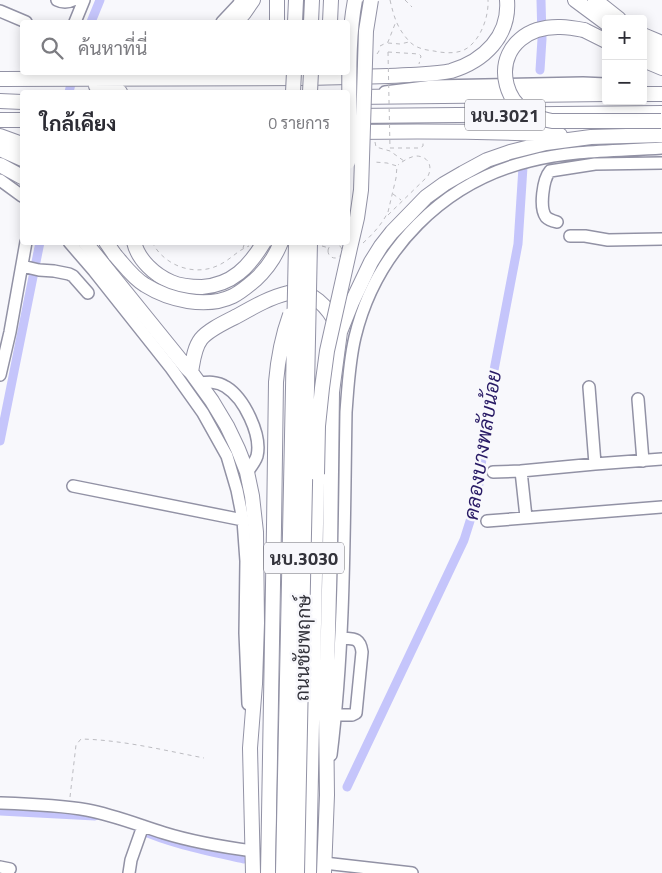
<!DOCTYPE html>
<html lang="th">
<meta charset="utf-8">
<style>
:root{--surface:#fff;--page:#f7f7f7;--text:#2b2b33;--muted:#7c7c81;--line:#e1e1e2}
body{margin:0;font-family:"Titillium Web",Sarabun,sans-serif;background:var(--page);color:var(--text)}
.controls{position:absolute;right:15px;top:15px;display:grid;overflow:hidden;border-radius:5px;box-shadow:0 2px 12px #0003}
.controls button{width:45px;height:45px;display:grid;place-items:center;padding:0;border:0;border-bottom:1px solid var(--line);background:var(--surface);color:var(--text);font:25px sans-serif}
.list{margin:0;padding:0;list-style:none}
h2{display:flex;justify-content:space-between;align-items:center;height:65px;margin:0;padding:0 20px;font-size:21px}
h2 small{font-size:16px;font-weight:400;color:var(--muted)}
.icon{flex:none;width:28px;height:28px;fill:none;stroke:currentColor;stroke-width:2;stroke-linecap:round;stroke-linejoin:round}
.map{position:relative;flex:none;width:662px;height:873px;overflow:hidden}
.search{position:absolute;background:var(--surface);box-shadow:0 2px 12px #0003;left:20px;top:20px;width:330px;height:55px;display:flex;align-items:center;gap:12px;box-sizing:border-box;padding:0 18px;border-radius:5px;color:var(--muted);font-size:19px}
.panel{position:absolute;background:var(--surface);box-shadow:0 2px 12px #0003;left:20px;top:90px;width:330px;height:155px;border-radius:5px}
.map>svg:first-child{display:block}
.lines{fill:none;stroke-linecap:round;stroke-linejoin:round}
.canal{stroke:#c5c5fb;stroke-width:9}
.minor-casing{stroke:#9292a5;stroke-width:14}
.major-casing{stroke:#9292a5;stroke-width:16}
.path{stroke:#bcbcc1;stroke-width:1;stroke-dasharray:4 4;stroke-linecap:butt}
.minor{stroke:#fff;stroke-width:11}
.major{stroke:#fff;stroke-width:14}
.major-bridge-casing{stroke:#9292a5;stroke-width:16;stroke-linecap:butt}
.path-bridge{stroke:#bcbcc1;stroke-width:1;stroke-dasharray:4 4;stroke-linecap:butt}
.major-bridge{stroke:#fff;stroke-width:14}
.labels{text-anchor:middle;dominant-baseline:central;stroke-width:5;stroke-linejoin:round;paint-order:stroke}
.shield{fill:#f8f8fc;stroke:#6e6e75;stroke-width:1}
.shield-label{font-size:18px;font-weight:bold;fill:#33333b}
.street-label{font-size:19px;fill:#33333b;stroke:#f8f8fc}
.water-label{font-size:20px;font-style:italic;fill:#281a65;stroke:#f8f8fc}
</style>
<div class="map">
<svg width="662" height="873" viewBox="0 0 662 873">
<rect width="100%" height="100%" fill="#f8f8fc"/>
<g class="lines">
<path class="canal" d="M91,22L100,0
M540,70L542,39L541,0
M69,92L73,76
M0,441L40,242
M347,787L464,540L477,499L491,386L518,244L523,167
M0,811L95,816
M138,829C171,844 208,851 244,859"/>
<defs>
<path id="minor" d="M57,0C63,3 67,3 73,0
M0,11L26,22
M75,22L84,0
M222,22L238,5L241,0
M385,92L433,86L583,83L606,84
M0,180L22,196
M557,222C553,221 549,220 546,217C539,208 543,179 550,171L595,164L662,163
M570,236H585L608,240L662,239
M69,242L94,271L171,368L203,413L227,456L237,490L243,520L246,561L245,633L248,704
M22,266L39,270L54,271L69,274L73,276L88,293
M0,375L10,332L26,242
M199,383C208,382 217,381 226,387C244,398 262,435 257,456C255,462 251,467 247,472
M589,387L595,464
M638,399L643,461
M521,471L526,517
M493,472L521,471L595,464L662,459
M73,486L243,520
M487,521L662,507
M336,715H352L356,713L362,652C360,637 353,639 341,638
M331,755C345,641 344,526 346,412C348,387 349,362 355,337C376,250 443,182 530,161C573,150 618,151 662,148
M0,803C29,804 59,805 87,810C114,815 138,825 164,833C193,842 223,847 253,851
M324,863L412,873
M0,867L10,869
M129,873L131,860L143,826"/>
<path id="major" d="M575,0L606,23
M595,0L619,19
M236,22L244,13L253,0
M277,22V0
M295,22L296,0
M311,22L312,0
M330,22L331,0
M584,30L606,41
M643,35L662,43
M643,46L662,56
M643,60L662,68
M0,79C101,79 202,79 303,78C339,77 374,77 409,75C423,74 438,74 451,71C484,61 510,36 507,0
M96,86L108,87L120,92
M643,94H662
M353,97L606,94
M0,101L22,102
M353,116L662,113
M0,120H22
M352,132C421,131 491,131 560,135
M0,136L22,144
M0,149L22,159
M0,165L22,177
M85,242L187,368L191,372L212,401L227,426L238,449L247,472L252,496L256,532L257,623L255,684L250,748L253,873
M106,242L115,255
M134,242C138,260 155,275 171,282C180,286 192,287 202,287
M191,372C193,361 194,348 201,339C209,329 228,321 239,315C255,306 271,297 288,293C311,287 329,308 338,327
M268,873L274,527
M309,873L317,474
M324,873L327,795L326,713L330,549L332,392L340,332L352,302L371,262L381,246L392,232L426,197L444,184L463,173L487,160L510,152L546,143L591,137L662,135"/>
</defs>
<use href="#minor" class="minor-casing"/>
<use href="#major" class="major-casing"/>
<path class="path" d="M390,0C394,17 397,28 409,41C415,48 425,50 434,51C443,53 455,54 464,50C480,42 489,17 488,0
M405,0L412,7
M388,43L400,44L409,42
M380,46L388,42L395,24
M388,52L419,54L421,56L419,64
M377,54L379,51V47
M375,142L376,147L390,151L404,161
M390,148H420L423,146V142
M393,194L401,200
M388,215L428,176C433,166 428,156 416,156C409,157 403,161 398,165
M152,242C164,266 195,277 219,265C230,260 238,250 249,246
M363,243C373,234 382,224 388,212L396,178L397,166L387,163L374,162
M328 251a7 7 0 1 1 14 0a7 7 0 1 1-14 0Z
M322,246L329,248
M243,248L245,242
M70,797L76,745L81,739C122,740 163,750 204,758"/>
<use href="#minor" class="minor"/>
<use href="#major" class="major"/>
<defs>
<path id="major-bridge" d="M584,30C568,27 553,25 537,30C525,34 514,43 509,54C500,73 507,99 524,110C532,117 542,119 552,121H661
M293,92L294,72
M310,92L311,72
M348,162C352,108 345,53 355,0
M115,255C124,265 133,278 145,285C169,300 206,309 233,296C241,292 248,286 255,280C267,269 275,258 281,242
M202,287C232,285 249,267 264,242
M317,474L318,426L322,388L327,351L350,248L357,218L361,190L366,31L371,0
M274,527L276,382C278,359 282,337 290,315
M283,873L296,242
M297,873L310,242"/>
</defs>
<use href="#major-bridge" class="major-bridge-casing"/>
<path class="path-bridge" d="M388,52L390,148"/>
<use href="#major-bridge" class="major-bridge"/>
</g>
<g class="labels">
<g class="shield">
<rect x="465" y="99.5" width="80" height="31" rx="4"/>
<rect x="264" y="542.5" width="80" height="31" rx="4"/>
</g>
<g class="shield-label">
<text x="505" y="115">นบ.3021</text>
<text x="304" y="558">นบ.3030</text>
</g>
<g class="street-label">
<text transform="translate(302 648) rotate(-89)">ถนนชัยพฤกษ์</text>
</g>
<g class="water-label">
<text transform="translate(482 445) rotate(-81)">คลองบางพลับน้อย</text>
</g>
</g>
</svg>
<div class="controls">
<button>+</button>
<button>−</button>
</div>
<div class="search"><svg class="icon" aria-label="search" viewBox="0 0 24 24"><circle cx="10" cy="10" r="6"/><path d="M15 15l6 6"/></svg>ค้นหาที่นี่</div>
<section class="panel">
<h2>ใกล้เคียง<small>0 รายการ</small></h2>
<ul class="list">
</ul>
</section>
</div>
